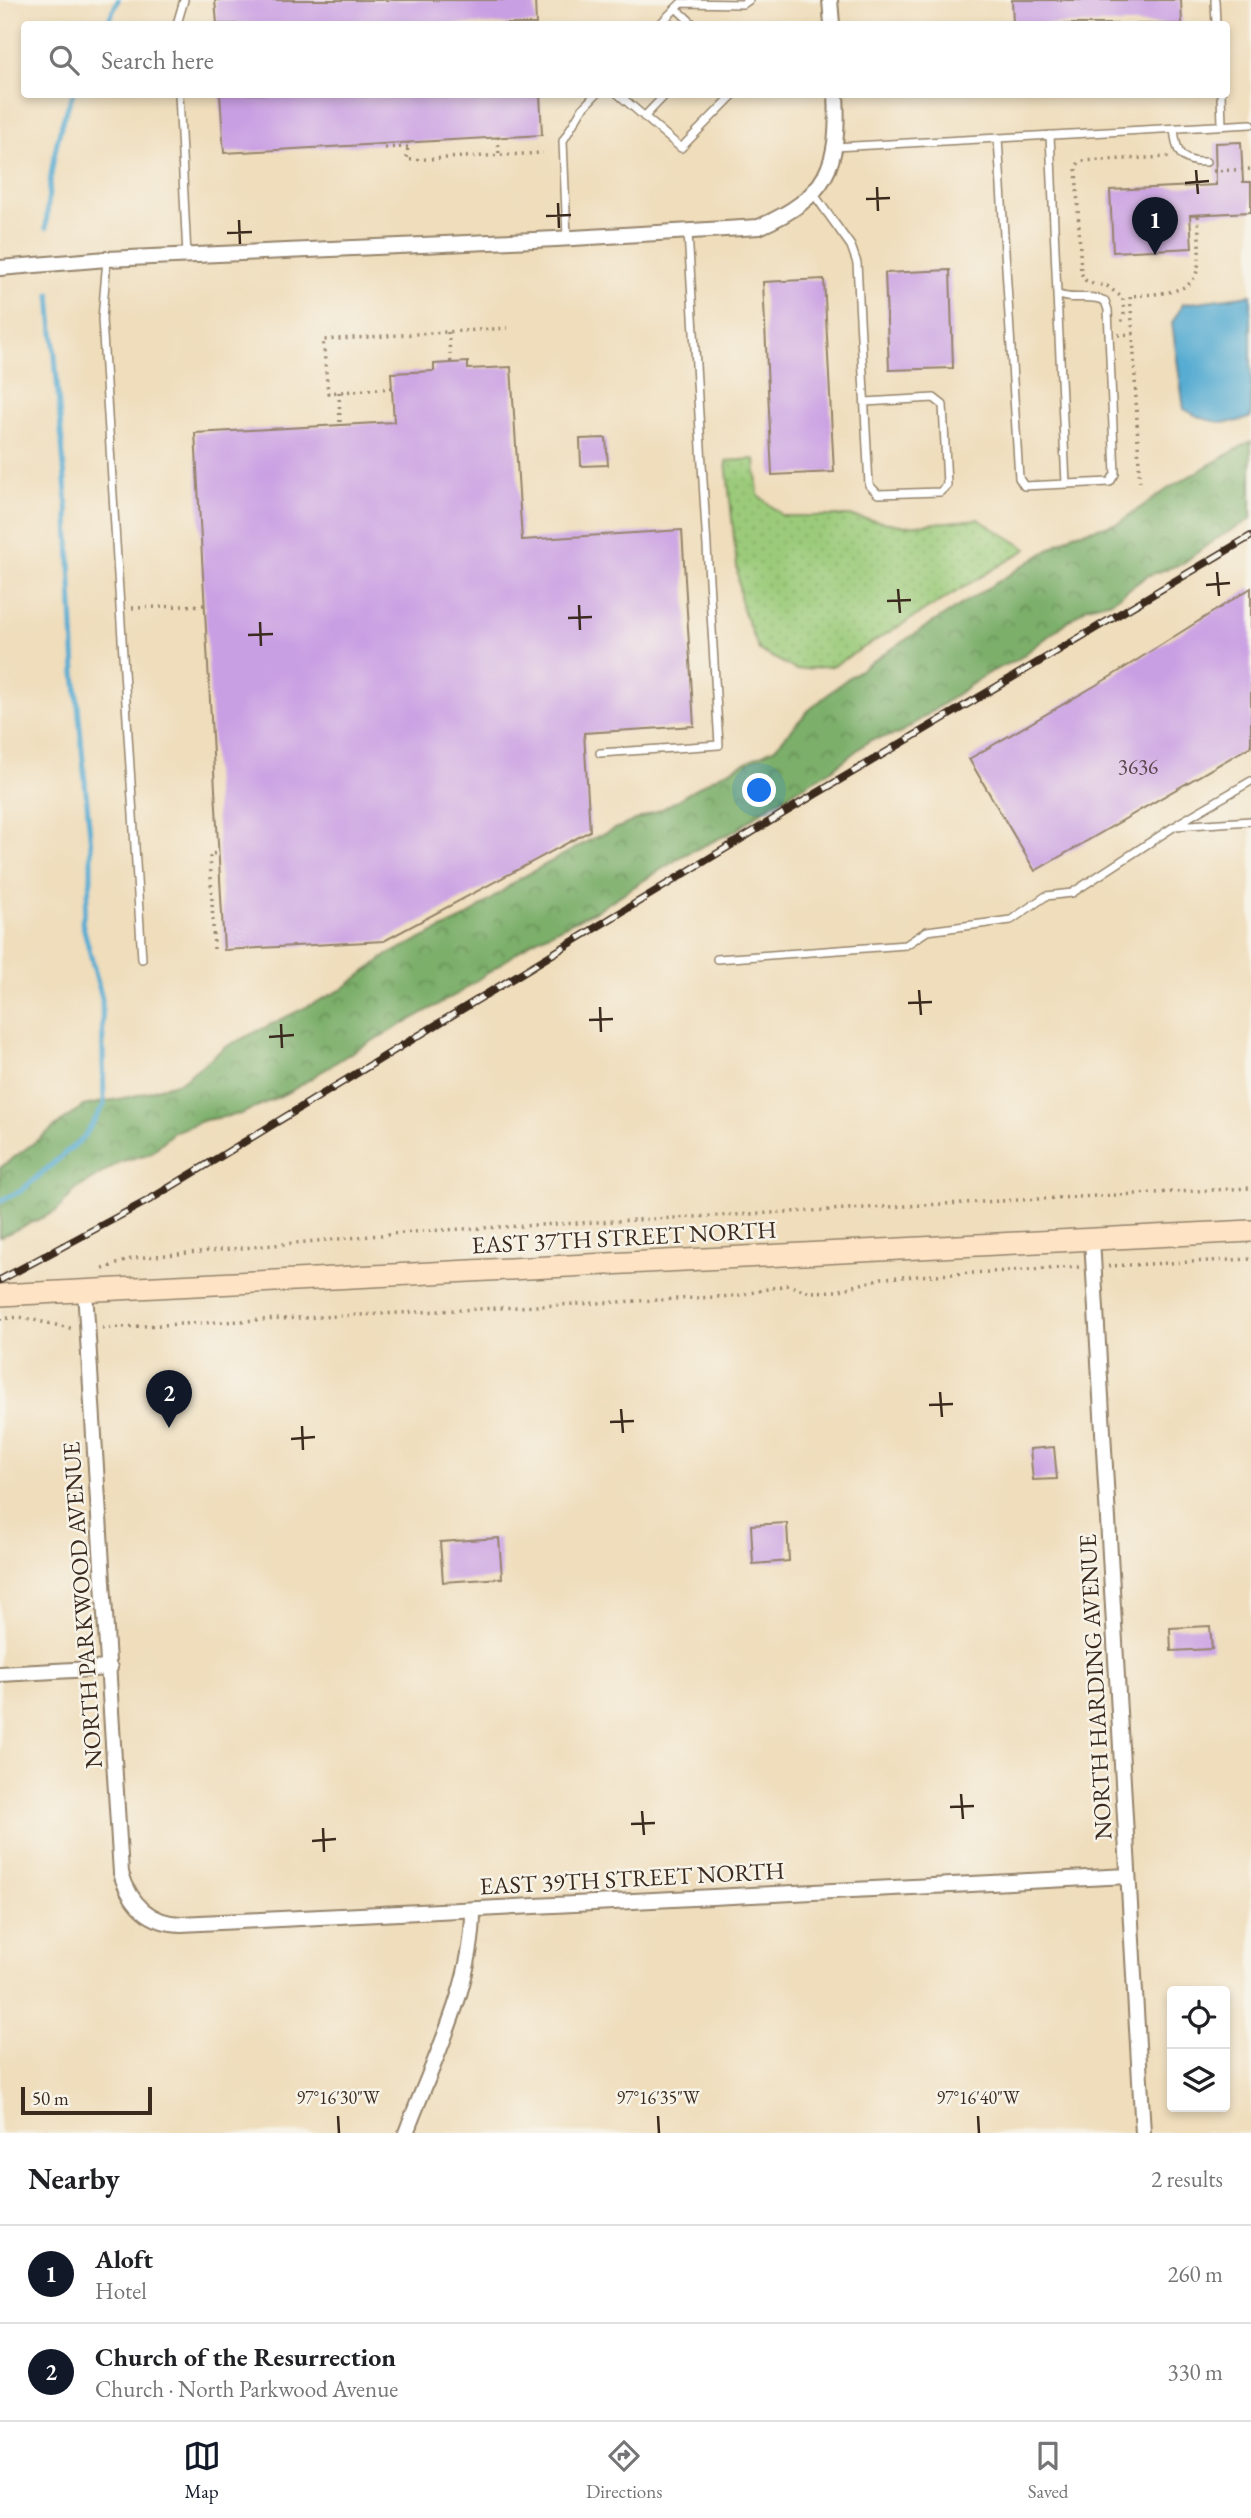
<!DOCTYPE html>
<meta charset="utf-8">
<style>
:root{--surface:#fff;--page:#f6f6f6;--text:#202124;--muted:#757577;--line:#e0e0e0;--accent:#111827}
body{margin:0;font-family:"EB Garamond",serif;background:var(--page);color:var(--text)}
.controls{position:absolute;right:21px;bottom:21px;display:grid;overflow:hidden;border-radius:7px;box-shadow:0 4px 10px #0003}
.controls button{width:63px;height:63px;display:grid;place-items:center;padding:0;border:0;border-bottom:2px solid var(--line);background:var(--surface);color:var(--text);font:35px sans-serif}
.scale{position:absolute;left:21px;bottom:18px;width:131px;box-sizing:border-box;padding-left:7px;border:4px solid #3b2a1e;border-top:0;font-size:19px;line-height:24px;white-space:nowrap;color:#3b2a1e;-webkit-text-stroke:5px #f7f3e8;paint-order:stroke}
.you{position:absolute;left:760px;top:791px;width:24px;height:24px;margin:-18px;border:5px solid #fff;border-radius:50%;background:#1a73e8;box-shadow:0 0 0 10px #1a73e833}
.badge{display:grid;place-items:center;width:46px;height:46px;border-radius:50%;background:var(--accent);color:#fff;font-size:23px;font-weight:700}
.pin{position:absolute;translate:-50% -58px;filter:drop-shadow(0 2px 4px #0008)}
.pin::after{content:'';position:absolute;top:37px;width:24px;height:21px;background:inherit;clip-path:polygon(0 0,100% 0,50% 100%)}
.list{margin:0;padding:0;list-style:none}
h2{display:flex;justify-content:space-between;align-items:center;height:91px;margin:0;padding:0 28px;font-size:30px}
h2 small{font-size:23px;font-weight:400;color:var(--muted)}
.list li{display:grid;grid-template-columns:46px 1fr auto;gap:21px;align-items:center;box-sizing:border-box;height:98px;padding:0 28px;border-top:2px solid var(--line)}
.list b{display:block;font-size:26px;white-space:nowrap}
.list p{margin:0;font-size:23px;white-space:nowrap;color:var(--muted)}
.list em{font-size:23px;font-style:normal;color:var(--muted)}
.icon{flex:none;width:38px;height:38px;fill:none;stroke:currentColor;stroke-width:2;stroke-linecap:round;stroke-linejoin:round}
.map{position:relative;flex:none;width:1251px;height:2133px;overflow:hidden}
.search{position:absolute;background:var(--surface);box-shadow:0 4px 10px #0003;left:21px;right:21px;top:21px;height:77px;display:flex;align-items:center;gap:18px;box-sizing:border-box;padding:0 24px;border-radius:7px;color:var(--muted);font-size:26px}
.sheet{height:287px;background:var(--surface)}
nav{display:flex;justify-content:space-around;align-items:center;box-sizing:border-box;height:98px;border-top:2px solid var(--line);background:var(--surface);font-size:19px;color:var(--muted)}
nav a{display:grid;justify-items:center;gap:4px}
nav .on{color:var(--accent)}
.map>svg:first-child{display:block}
.grass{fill:url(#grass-dots);stroke:#6b7a4c;stroke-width:2}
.forest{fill:url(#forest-crowns);stroke:#5c6c44;stroke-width:2}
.water{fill:#56acd2;stroke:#486b78;stroke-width:2}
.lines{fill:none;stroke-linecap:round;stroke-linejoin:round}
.stream{stroke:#56acd2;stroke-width:5}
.building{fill:#c99fe3}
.service-casing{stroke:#95846c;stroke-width:10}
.minor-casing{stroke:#95846c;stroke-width:18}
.secondary-casing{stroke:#95846c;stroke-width:24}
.path{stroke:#95846c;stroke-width:3.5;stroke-dasharray:2 5;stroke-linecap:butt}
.service{stroke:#fff;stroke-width:7}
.minor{stroke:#fff;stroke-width:14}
.secondary{stroke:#fee4c5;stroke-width:21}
.rail-casing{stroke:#3b2a1e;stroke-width:8}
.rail{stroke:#f7f3e8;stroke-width:5;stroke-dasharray:16;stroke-linecap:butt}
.ticks{fill:none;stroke:#3b2a1e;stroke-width:2.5}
.labels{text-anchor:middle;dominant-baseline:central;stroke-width:5;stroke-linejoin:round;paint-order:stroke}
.number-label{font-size:21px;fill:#5e474f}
.street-label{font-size:24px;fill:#3b2a1e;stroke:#f7f3e8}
.ticks-label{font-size:18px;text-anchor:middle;fill:#3b2a1e;stroke:#f7f3e8;stroke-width:5;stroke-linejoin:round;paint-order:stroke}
</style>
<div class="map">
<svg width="1251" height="2133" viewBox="0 0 1251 2133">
<defs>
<pattern id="grass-dots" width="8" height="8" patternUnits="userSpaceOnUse" patternTransform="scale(1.75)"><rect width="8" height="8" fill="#9bcb7a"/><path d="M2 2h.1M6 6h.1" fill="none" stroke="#86ae69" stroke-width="1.8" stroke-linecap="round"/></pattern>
<pattern id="forest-crowns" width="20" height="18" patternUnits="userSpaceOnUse" patternTransform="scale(1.75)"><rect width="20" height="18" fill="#7caf6a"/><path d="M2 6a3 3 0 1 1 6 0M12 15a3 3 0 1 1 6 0" fill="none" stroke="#678f57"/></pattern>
</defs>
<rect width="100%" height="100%" fill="#f7f3e8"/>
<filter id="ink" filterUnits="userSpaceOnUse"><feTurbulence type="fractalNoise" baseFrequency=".0143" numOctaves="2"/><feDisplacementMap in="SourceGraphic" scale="14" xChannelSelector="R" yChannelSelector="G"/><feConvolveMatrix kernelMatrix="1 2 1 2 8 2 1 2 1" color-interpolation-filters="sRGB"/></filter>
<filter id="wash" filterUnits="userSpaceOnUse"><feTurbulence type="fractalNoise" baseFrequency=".00686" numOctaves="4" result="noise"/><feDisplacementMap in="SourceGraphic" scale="28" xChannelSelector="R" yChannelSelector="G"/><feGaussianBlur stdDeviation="1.57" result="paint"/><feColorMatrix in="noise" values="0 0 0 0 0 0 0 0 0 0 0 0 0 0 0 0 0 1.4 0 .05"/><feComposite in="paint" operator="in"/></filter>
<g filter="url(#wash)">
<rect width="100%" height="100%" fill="#efddbb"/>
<path class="grass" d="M755,459L758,495L783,516H849L906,526L978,519L1027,549L833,666L796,670L759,650L741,605L726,461Z"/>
<path class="forest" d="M1251,441V519L1248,521L1214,540L1183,563L1147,576L1112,601L1087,607L1017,660L988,673L899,734L870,740L833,769L772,804L735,831L684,855L597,910L533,941L459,993L349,1054L291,1091L241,1114L205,1120L173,1132L151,1153L120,1162L75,1190L57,1211L0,1237V1168L83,1106L138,1095L182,1081L225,1047L341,990L389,954L465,918L519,879L592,839L664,808L712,779L775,748L808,711L849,677L916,633L1074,534L1118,523L1169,488Z"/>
<path class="water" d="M1251,295V417C1228,427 1205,422 1184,409L1172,323L1183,304Z"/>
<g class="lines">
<path class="stream" d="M107,24L118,0
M46,228C49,183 54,135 73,94
M0,1201L21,1191L84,1137L104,1105L102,999L82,922L91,880V846L75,673L68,518L50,294"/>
</g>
<g id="blocks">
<path class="building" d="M215,0H535L536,24H217Z
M1012,0H1181L1182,24H1013Z
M220,94H540L542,135L224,153Z
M1241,142L1243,182H1251V212L1190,215L1192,248L1113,252L1110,190L1216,185L1215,143Z
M950,270L953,368L889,370L885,273Z
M824,279L834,472L772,475L763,282Z
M468,362V369L511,367L522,540L682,530L694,726L584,733L590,831L384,941L224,950L195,433L394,422L391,373L434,371V364Z
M606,438L608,465L581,466L580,439Z
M1251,588V746L1035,871L969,759L1110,677Z
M1054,1447L1057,1479L1033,1480L1030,1449Z
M787,1523L789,1561L753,1564L751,1525Z
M499,1538L502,1578L443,1582L440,1542Z
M1210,1626L1212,1649L1171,1651L1170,1628Z"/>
</g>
</g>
<g filter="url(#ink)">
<use href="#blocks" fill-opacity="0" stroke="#95846c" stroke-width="2"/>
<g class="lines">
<defs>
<path id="service" d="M1215,0L1216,24
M676,8L693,24
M177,24L184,0
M660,24L681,3L743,4L749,0
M179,94L187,256
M618,94L681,148L734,94
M1221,94L1222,125
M644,117L666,94
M1174,128C1176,152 1180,163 1206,162
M998,138L1019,478L1024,486L1110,482L1115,474L1108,310L1105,301C1089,293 1072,302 1057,294L1050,135
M835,147L1251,124
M813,193L851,246L857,263L869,485L878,494L940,492L947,485L943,405L934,398L865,402
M567,238L563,141L582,109L596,94
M107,259L102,319L142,959
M1057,294L1066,484
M600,753L719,745L688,233
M1179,823L1251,781
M717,959L906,945L927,931L1011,920L1046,896L1072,893L1175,826L1251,821"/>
<path id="minor" d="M830,0L832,24
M0,268L107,259L556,239L759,227C827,197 840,167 836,94
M1092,1239L1143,2133
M85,1290L121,1873C130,1903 148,1923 181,1924L1128,1876
M0,1674L110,1668
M406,2133C432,2063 474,1984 473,1909"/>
<path id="secondary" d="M0,1295L1251,1231"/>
</defs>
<use href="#service" class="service-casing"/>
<use href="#minor" class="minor-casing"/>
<use href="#secondary" class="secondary-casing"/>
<path class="path" d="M498,137L499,155
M408,142L407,160L543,153
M382,144V148L408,147
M1213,171L1251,169
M1093,284L1085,280L1081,273L1076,167L1080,161L1169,157
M1100,285L1107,286L1123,298L1124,315L1121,323
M448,332L451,364
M1133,334L1130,296C1204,291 1201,285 1198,214
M1118,335L1133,334L1140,486
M392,388L328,393L323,340L508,328
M339,392L340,425
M132,608L205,605
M214,949L210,854L219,853
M1108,1266L1251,1259
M103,1269L134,1258L424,1231L1251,1188
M0,1319L20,1317L74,1329
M102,1328L736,1296L786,1285L810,1292L837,1291L882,1278L1080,1267"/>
<use href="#service" class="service"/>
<use href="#minor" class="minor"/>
<use href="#secondary" class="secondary"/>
<defs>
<path id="rail" d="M0,1280L149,1200L782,814L1251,536"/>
</defs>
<use href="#rail" class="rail-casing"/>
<use href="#rail" class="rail"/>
</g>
</g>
<path class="ticks" d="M1196,170L1198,194M1185,183L1209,181M877,187L878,211M866,199L890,198M558,203L559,228M546,216L571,215M239,220L240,244M227,233L252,232M1217,572L1219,596M1206,585L1230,583M898,589L900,613M887,601L911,600M579,605L580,630M568,618L592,617M260,622L261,646M248,635L273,634M919,990L921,1015M908,1003L932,1002M600,1007L601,1032M589,1020L613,1019M281,1024L282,1048M269,1037L294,1035M940,1392L942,1417M929,1405L953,1404M621,1409L623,1433M610,1422L634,1421M302,1426L303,1450M291,1439L315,1437M961,1794L963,1819M950,1807L974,1806M642,1811L644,1835M631,1824L655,1823M323,1828L324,1852M312,1841L336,1839M338,2116L339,2133M658,2116L659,2133M978,2116L979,2133"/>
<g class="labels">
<g class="number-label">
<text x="1138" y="766">3636</text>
</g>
<g class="street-label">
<text transform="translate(624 1237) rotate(-3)">EAST 37TH STREET NORTH</text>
<text transform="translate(82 1605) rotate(-94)">NORTH PARKWOOD AVENUE</text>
<text transform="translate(1095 1687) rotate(-93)">NORTH HARDING AVENUE</text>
<text transform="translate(632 1878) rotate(-3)">EAST 39TH STREET NORTH</text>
</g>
</g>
<g class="ticks-label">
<text x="338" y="2104">97°16'30"W</text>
<text x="658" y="2104">97°16'35"W</text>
<text x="978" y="2104">97°16'40"W</text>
</g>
</svg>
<div class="controls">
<button><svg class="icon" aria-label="locate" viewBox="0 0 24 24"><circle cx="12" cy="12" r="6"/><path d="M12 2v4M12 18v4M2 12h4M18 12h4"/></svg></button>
<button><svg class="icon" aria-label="layers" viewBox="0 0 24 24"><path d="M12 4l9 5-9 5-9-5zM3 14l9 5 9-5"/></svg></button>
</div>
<div class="scale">50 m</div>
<div class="you"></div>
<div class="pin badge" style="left:1155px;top:255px">1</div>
<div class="pin badge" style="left:169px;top:1428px">2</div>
<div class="search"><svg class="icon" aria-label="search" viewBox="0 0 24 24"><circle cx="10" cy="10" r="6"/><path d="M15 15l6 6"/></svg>Search here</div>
</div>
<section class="sheet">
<h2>Nearby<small>2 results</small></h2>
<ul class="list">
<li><span class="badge">1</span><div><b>Aloft</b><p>Hotel</p></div><em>260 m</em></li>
<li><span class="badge">2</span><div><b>Church of the Resurrection</b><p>Church · North Parkwood Avenue</p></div><em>330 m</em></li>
</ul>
</section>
<nav>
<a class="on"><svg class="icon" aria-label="map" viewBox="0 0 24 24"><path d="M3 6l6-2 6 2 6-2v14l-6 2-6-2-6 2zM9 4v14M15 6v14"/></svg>Map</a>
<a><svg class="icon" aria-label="directions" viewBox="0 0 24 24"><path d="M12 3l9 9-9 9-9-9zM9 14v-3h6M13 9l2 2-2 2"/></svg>Directions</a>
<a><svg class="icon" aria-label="saved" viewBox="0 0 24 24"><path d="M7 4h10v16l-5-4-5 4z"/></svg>Saved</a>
</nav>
